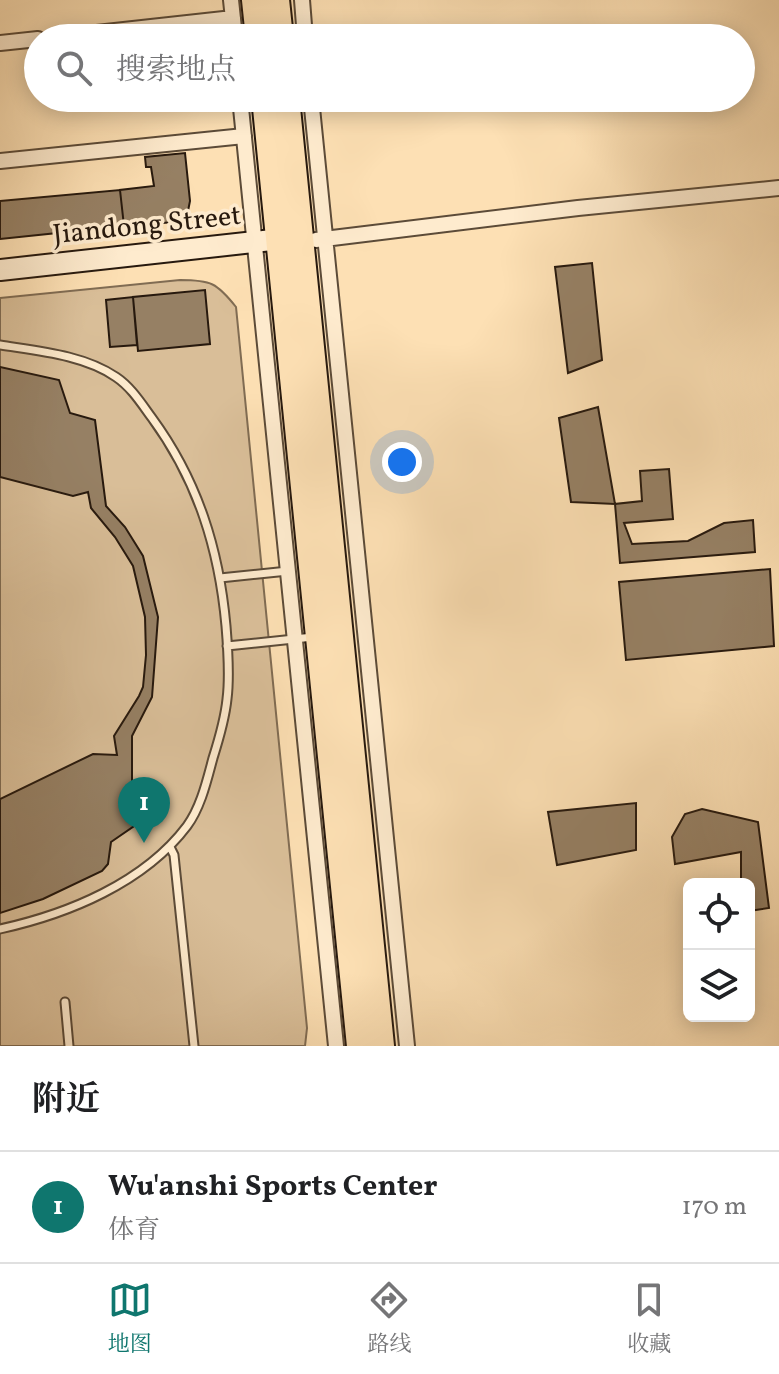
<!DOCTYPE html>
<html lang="zh">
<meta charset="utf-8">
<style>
:root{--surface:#fff;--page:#f2f2f2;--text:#202124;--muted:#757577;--line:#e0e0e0;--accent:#0f766e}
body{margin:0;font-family:Vollkorn,"Noto Serif SC",serif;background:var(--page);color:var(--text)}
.controls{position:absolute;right:24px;bottom:24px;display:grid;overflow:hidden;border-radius:12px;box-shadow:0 4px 20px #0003}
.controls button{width:72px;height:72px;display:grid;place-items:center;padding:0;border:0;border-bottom:2px solid var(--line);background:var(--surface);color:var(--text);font:40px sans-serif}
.you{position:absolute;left:402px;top:462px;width:28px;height:28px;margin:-20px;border:6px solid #fff;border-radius:50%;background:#1a73e8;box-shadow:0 0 0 12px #1a73e833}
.badge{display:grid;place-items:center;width:52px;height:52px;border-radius:50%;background:var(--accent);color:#fff;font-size:26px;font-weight:700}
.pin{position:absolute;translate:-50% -66px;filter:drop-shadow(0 2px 4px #0008)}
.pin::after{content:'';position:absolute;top:42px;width:28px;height:24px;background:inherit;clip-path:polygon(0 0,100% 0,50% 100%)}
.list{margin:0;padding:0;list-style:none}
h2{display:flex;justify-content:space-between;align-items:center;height:104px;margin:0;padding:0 32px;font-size:34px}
h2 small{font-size:26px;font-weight:400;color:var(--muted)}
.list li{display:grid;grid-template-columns:52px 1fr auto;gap:24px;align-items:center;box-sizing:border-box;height:112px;padding:0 32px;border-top:2px solid var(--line)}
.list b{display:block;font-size:30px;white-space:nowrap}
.list p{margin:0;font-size:26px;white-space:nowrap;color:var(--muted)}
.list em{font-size:26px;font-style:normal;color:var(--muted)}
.icon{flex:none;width:44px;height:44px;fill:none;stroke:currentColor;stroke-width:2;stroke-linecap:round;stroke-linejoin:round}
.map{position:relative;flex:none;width:779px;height:1046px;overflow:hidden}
.search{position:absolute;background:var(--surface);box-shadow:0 4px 20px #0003;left:24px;right:24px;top:24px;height:88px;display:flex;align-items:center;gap:20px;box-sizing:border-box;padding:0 28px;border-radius:44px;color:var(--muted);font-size:30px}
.sheet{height:216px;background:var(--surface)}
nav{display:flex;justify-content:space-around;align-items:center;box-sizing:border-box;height:112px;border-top:2px solid var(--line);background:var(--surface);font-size:22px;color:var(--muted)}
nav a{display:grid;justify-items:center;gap:4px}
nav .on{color:var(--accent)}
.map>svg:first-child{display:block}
.green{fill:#d9be98;stroke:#806c53;stroke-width:2}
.building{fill:#968064;stroke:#27190e;stroke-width:2}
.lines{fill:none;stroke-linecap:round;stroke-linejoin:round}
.lane-casing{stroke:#5c4b38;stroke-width:11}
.street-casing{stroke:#5c4b38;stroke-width:18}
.secondary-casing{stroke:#27190e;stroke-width:24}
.highway-casing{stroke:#27190e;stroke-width:30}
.lane{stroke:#feebce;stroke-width:7}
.street{stroke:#feebce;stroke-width:14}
.secondary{stroke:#feebce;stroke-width:20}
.highway{stroke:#fde0b4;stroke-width:26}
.labels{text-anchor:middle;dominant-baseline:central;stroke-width:7;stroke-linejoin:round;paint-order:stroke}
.street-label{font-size:28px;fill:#27190e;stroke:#feebce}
</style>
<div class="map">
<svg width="779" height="1046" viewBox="0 0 779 1046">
<rect width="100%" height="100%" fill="#fde0b4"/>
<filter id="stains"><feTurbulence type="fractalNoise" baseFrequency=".0025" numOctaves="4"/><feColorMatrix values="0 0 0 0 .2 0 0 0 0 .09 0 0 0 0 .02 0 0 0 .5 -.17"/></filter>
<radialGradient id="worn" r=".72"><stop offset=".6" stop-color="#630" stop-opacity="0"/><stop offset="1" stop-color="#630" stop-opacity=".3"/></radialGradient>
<path class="green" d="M180,280C211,280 217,283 236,307L307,1028L305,1046H0V298Z"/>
<path class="building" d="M185,153L190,201L187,216L175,222L124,226L120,190L154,186L151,167H146L145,157Z
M120,190L124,226L0,239V201Z
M592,263L602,360L568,373L555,267Z
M205,290L210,344L138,351L133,297Z
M133,297L137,345L110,347L106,300Z
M0,367L59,380L70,413L95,420L106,506L125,527L143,556L158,617L152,697L132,736V819L137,824L111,842L108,864L102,871L43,899L0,913V799L93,754L117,755L114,736L139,696L143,687L146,655L145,617L133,566L115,537L91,508L88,492L73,496L0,477Z
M598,407L615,504L571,502L559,418Z
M669,469L673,519L624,523L632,544L688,541L724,523L753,520L755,552L620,563L615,504L642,501L640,471Z
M770,569L774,646L626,660L619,582Z
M636,803V850L557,865L548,812Z
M702,809L758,822L769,908L749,911V884H741V852L675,864L672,837L685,814Z"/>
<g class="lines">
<defs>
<path id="lane" d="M0,345C38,351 84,355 116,377C131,387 141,403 152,418C198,481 219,549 226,626C228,650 230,676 227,699C225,719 219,739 213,758C207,780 201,807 187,826C144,883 68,914 0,929
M220,578L288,571
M227,646L313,637
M170,847L174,855L194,1046
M65,1002L69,1046"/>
<path id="street" d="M231,0L235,38
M302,0L305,38
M51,38L233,18
M0,43L38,39
M240,98L336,1046
M311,98L407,1046
M0,161L244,136
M316,240L578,208L779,188"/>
<path id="secondary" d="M0,270L290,238"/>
<path id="highway" d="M255,0L259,38
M276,0L280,38
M265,98L360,1046
M286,98L381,1046"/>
</defs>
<use href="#lane" class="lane-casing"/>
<use href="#street" class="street-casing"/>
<use href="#secondary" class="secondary-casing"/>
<use href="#highway" class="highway-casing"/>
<use href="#lane" class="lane"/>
<use href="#street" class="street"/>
<use href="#secondary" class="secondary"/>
<use href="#highway" class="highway"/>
</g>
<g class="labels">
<g class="street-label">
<text transform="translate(147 226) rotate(-6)">Jiandong Street</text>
</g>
</g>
<rect width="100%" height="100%" filter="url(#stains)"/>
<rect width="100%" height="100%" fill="url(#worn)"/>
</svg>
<div class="controls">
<button><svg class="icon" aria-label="locate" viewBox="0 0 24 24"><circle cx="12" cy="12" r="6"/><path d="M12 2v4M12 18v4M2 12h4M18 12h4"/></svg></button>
<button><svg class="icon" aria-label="layers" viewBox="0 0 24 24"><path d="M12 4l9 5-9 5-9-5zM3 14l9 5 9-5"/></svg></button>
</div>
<div class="you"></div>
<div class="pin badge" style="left:144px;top:843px">1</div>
<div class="search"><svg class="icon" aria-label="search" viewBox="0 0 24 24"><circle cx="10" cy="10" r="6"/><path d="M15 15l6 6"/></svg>搜索地点</div>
</div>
<section class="sheet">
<h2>附近<small></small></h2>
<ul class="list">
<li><span class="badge">1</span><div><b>Wu'anshi Sports Center</b><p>体育</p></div><em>170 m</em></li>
</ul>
</section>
<nav>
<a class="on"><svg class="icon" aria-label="map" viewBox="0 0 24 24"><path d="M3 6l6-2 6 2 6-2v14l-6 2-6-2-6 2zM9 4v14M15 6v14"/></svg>地图</a>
<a><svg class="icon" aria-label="directions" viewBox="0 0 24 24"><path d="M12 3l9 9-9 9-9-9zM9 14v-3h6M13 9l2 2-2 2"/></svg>路线</a>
<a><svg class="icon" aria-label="saved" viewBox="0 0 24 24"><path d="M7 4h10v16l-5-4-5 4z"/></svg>收藏</a>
</nav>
